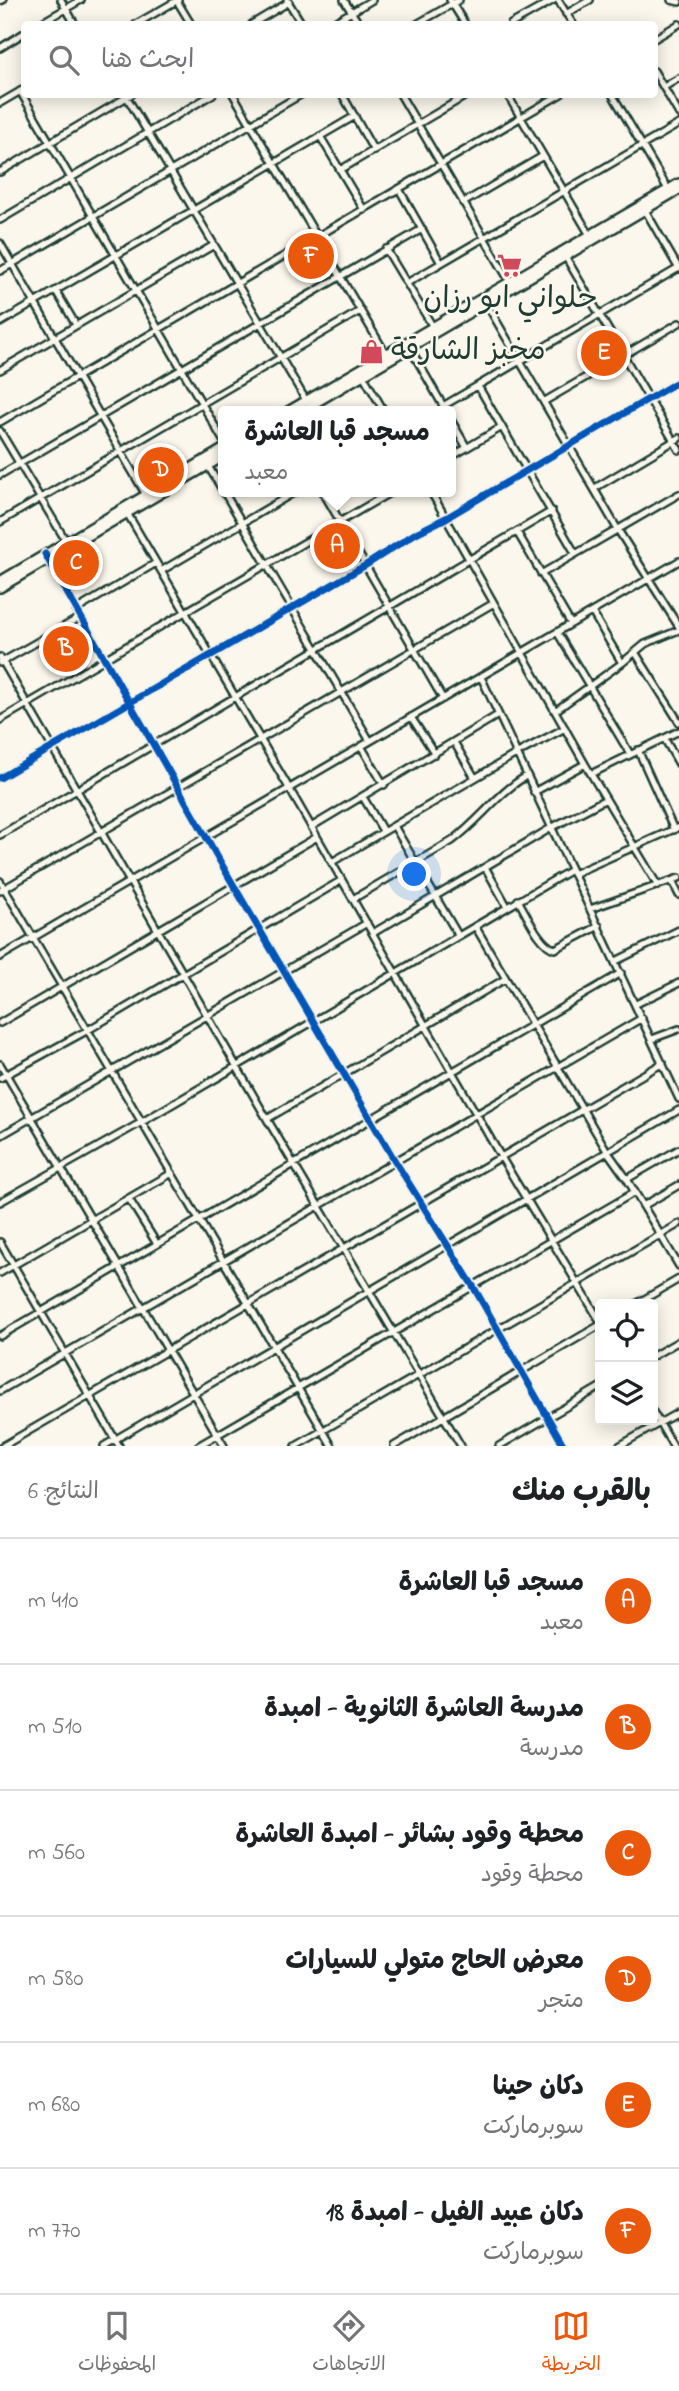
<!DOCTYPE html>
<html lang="ar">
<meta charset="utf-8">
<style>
:root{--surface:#fff;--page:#f6f6f6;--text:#202124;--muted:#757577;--line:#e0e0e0;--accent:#ea580c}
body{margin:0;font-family:"Indie Flower","Playpen Sans Arabic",sans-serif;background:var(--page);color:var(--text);direction:rtl}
.controls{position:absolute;right:21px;bottom:21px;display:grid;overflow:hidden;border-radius:7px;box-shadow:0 4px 18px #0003}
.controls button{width:63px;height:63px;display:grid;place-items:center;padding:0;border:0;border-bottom:2px solid var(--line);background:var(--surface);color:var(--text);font:35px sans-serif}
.you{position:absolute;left:415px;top:875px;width:24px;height:24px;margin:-18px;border:5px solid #fff;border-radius:50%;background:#1a73e8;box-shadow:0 0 0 10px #1a73e833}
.badge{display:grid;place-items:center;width:46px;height:46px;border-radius:50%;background:var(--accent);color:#fff;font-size:23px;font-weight:700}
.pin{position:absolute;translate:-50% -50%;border:4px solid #fff;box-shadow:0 2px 7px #0006}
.popup{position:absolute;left:218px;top:406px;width:238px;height:91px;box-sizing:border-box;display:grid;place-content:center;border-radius:7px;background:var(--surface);filter:drop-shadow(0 2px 5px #0005);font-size:23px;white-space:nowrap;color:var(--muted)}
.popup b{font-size:26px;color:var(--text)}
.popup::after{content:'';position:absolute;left:50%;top:100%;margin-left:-14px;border:14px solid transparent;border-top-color:var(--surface)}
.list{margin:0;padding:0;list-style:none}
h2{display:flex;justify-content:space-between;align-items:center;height:91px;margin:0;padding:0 28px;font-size:30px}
h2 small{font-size:23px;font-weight:400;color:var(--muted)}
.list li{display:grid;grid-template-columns:46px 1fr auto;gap:21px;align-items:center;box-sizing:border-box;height:126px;padding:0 28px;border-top:2px solid var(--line)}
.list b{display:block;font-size:26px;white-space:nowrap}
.list p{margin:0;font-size:23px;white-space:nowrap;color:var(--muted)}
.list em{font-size:23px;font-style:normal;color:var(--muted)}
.icon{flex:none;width:38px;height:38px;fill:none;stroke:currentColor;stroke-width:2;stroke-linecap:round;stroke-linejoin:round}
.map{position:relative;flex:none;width:679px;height:1446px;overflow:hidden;direction:ltr}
.search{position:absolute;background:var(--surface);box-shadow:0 4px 18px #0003;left:21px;right:21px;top:21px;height:77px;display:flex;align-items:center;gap:18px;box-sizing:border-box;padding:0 24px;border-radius:7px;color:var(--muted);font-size:26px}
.sheet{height:847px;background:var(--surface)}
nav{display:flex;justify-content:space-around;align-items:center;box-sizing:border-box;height:98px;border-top:2px solid var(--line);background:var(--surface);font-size:19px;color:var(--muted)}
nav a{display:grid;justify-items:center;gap:4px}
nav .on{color:var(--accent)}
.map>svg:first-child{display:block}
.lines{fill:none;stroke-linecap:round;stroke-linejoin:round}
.minor-casing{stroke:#1f3d34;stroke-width:10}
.major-casing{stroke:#1f3d34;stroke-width:12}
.minor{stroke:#fbf7ec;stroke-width:5}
.major{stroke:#fbf7ec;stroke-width:7}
.cycleway-casing{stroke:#fbf7ec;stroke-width:11}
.cycleway{stroke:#0057b8;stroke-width:7}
.labels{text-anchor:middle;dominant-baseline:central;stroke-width:5;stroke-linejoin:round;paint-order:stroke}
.poi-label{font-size:30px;fill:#1f3d34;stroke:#fbf7ec}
</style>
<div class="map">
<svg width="679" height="1446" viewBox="0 0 679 1446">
<rect width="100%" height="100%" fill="#fbf7ec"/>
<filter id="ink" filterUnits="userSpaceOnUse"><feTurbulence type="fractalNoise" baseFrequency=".0143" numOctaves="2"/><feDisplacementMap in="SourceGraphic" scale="14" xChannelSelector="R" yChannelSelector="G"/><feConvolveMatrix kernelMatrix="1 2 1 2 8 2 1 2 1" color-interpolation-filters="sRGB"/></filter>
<g filter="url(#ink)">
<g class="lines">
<defs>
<path id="minor" d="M61,0L75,24
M287,0L302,24
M344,0L359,24
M450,0L465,24
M558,0L573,24
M671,0L679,2
M0,1L3,0
M177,1L191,24
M566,14L590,0
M39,24L81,0
M136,24L178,0
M252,24L289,2
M331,24L372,0
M417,24L459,0
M511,24L554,0
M654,39L679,24
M0,48L24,33
M654,71L679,114
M664,87L679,78
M20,91L223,440
M125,94L307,402
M233,94L386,354
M342,94L374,151
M400,94L510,282
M507,94L591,237
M612,94L669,191
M0,103L24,89
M320,136L364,210
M340,170L469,94
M0,172L132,94
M399,189L441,263
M463,203L543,156
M645,210L679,269
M0,220L213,94
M0,243L146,495
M386,249L433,327
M565,256L679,450
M0,271L302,94
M407,283L679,124
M56,291L76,325
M486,303L618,530L679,627
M0,323L355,116
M410,348L446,411
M0,370L214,245
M363,375L384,411
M478,386L575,553
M545,401L679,323
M443,406L679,268
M451,420L467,448
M0,422L561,94
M0,431L66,541
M451,457L502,427
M208,466L223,491
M0,475L422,229
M595,488L679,438
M224,492L370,741
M323,492L443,699
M431,492L585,764L658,886
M127,513L289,788L501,1157L600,1321
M0,522L360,311
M517,532L571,624
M48,559L234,886L395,1161L473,1286L564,1446
M161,571L295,492
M541,574L679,494
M76,610L156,563
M592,612L622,663
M557,632L630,754
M635,652L679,722
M0,657L267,1119L461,1446
M0,663L79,618
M481,677L679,1099
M555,711L622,663L645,644L679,630
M411,717L435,754
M0,720L391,492
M664,738L679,764
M454,742L475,778
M361,746L384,785
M638,750L674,830
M591,774L679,731
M0,778L366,565L416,533L446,518L679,381
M534,792L585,764
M363,797L383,831
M394,826L458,935
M311,827L498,715
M0,835L552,511
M332,862L516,754L565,728
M485,867L507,906
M573,874L679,827
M0,881L332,1446
M672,881L679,895
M0,891L494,603
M353,899L452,841C480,820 497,794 526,776
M518,900C526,913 540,946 555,949L599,926
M590,909L679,878
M475,926L607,1151L627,1179L679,1266
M373,933L551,828L606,799
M0,957L679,561
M616,961L679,930
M636,1004L679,983
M0,1023L317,837
M652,1039L679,1029
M0,1064L224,1446
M0,1078L88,1030L342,880
M267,1119L505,979
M0,1136L367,923
M627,1179L679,1149
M129,1199L157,1244
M0,1202L142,1122L571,870
M643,1206L679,1185
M0,1242L119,1446
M0,1273L172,1173
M636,1304L679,1279
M0,1336L621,973
M653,1356L679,1341
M0,1391L642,1018
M653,1412L673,1446
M3,1446L663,1063
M104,1446L679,1110
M198,1446L635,1192
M296,1446L679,1224
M394,1446L600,1325
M499,1446L600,1387
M619,1446L679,1412"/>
<path id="major" d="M288,411L679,183
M302,411L679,190
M0,581L223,449
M0,588L223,457"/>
</defs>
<use href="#minor" class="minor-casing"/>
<use href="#major" class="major-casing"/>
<use href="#minor" class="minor"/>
<use href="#major" class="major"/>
<defs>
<path id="cycleway" d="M45,554L234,886L395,1161L473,1286L564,1446
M0,778L366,565L416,533L446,518L679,381"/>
</defs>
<use href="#cycleway" class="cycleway-casing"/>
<use href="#cycleway" class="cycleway"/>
</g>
</g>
<defs>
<symbol id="supermarket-bare" viewBox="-9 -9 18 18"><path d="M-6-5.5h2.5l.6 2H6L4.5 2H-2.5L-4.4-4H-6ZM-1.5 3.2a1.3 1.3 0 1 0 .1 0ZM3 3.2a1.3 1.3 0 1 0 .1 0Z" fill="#d1495b" stroke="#fbf7ec" stroke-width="2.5" paint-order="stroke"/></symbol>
<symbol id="shop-bare" viewBox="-9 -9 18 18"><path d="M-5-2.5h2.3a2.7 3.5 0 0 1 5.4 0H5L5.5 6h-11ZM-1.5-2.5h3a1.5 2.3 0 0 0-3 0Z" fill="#d1495b" stroke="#fbf7ec" stroke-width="2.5" paint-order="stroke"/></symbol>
</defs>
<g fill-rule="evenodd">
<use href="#supermarket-bare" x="492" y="248" width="35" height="35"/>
<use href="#shop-bare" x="354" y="334" width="35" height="35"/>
</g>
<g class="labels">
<g class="poi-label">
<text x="510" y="300">حلواني ابو رزان</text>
<text x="391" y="352" text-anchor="start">مخبز الشارقة</text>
</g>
</g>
</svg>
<div class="controls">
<button><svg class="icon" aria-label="locate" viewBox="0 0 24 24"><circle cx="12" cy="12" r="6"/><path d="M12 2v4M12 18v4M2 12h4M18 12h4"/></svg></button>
<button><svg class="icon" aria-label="layers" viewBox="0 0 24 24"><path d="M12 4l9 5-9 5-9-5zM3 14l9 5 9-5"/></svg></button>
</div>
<div class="you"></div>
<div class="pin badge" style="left:337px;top:546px">A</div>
<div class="popup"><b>مسجد قبا العاشرة</b>معبد</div>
<div class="pin badge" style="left:66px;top:649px">B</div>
<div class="pin badge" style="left:76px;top:563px">C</div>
<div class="pin badge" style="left:161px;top:470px">D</div>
<div class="pin badge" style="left:604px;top:353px">E</div>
<div class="pin badge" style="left:311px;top:256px">F</div>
<div class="search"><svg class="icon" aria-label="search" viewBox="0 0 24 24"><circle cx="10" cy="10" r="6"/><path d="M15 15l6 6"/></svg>ابحث هنا</div>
</div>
<section class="sheet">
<h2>بالقرب منك<small>النتائج: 6</small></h2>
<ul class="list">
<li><span class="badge">A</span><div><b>مسجد قبا العاشرة</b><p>معبد</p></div><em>410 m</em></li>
<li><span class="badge">B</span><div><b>مدرسة العاشرة الثانوية - امبدة</b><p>مدرسة</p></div><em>510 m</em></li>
<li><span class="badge">C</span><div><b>محطة وقود بشائر - امبدة العاشرة</b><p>محطة وقود</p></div><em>560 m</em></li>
<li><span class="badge">D</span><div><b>معرض الحاج متولي للسيارات</b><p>متجر</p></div><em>580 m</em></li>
<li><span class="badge">E</span><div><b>دكان حينا</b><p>سوبرماركت</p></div><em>680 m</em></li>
<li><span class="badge">F</span><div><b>دكان عبيد الفيل - امبدة 18</b><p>سوبرماركت</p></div><em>770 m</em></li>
</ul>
</section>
<nav>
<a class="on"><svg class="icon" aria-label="map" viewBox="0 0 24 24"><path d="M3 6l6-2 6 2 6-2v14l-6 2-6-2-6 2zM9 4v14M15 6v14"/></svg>الخريطة</a>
<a><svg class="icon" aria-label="directions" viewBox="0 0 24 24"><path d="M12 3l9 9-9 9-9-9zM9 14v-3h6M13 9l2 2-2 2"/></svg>الاتجاهات</a>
<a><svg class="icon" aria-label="saved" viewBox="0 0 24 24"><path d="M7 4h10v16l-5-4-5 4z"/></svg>المحفوظات</a>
</nav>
